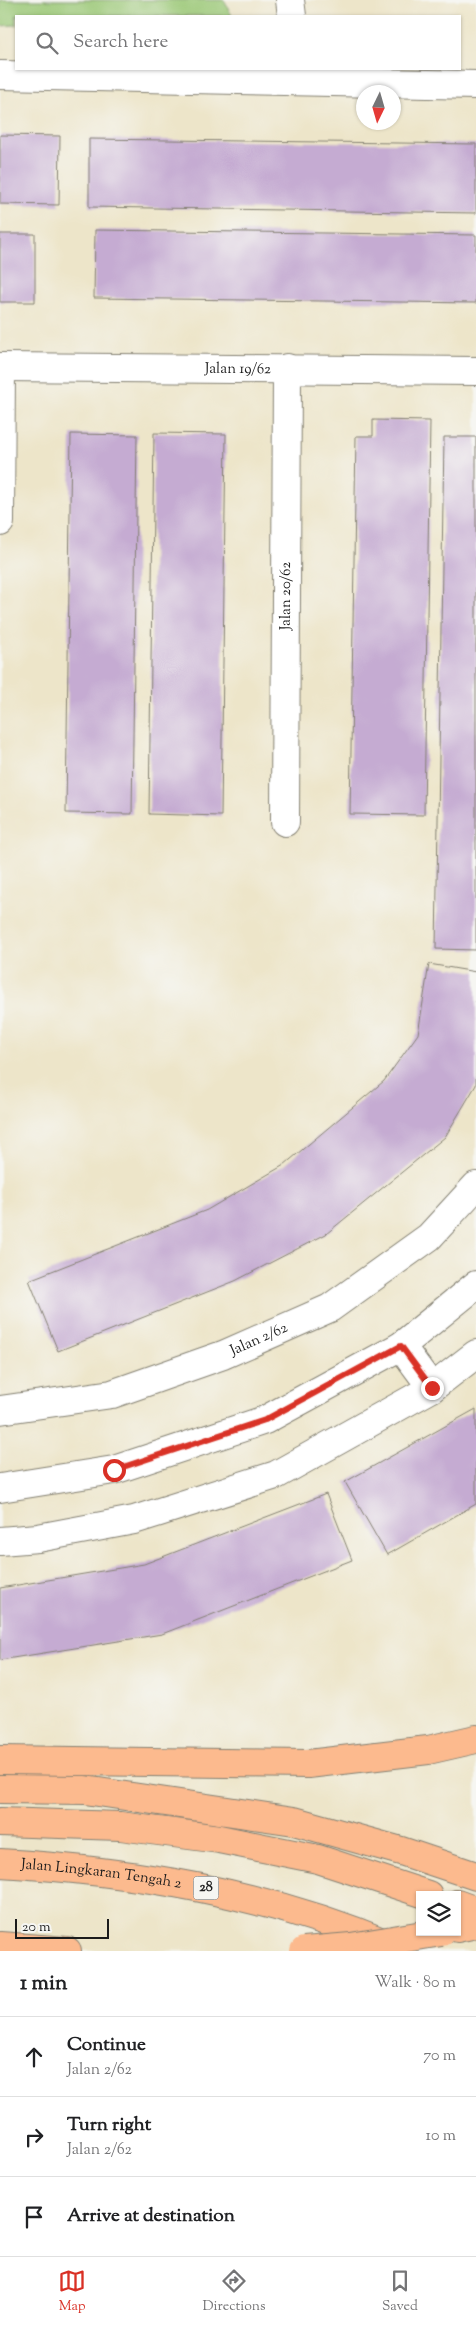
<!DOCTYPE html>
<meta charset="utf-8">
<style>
:root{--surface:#fff;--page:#f6f6f6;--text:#202124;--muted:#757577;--line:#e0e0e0;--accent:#d93025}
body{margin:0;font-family:"Sorts Mill Goudy",serif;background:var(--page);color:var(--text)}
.controls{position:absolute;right:15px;bottom:15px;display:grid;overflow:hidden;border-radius:0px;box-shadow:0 1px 4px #0004}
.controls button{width:45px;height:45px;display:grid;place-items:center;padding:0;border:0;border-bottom:1px solid var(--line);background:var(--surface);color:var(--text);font:25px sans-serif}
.compass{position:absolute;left:356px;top:85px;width:45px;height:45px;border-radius:50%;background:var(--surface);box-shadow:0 1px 4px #0004;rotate:185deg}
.scale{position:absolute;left:15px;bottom:12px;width:94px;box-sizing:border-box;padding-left:5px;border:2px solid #1c1c1c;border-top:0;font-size:14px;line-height:18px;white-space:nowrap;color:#1c1c1c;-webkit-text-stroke:4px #f6f6f2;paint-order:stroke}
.stop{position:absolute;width:15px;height:15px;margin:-11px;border:4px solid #d93025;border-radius:50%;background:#fff}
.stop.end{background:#d93025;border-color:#fff;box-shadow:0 1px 5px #0008}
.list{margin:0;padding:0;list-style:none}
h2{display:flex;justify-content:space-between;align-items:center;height:65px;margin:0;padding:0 20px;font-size:21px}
h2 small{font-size:16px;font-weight:400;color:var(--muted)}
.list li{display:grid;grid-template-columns:32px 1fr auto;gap:15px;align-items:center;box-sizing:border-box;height:80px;padding:0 20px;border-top:1px solid var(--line)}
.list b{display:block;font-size:19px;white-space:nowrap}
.list p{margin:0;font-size:16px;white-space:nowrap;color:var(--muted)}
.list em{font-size:16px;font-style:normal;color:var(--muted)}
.icon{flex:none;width:28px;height:28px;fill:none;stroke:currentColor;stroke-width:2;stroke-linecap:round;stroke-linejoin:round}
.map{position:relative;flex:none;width:476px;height:1951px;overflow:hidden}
.search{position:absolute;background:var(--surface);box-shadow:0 1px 4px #0004;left:15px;right:15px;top:15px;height:55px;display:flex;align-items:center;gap:12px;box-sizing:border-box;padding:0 18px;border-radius:0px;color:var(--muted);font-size:19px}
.sheet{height:305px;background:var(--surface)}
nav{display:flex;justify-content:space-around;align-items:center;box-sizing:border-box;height:70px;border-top:1px solid var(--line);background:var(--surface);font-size:14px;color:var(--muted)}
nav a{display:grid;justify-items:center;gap:2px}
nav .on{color:var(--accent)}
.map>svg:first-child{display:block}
.green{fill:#9ac775;stroke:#5b7248}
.building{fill:#c5abd2}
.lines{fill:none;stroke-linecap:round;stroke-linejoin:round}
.minor-casing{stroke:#848072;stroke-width:30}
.highway-casing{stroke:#848072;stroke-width:30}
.minor{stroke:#fff;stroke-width:28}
.highway{stroke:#fcba8e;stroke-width:28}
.highway-bridge-casing{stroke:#848072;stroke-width:30;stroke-linecap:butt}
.highway-bridge{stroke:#fcba8e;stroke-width:28}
.route{stroke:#d93025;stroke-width:6}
.labels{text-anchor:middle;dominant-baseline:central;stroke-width:5;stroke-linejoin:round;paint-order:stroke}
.shield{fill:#f6f6f2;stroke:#5d5d5c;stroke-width:1}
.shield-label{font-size:14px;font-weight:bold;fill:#1c1c1c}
.street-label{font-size:15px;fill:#1c1c1c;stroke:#f6f6f2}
</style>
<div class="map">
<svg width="476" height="1951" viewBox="0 0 476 1951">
<rect width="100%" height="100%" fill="#f6f6f2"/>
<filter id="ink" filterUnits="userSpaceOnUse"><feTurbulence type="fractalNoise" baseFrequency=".02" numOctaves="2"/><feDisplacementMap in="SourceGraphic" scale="10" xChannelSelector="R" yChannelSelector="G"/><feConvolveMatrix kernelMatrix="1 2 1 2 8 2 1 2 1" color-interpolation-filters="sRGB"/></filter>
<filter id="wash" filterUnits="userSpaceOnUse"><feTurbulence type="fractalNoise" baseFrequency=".0096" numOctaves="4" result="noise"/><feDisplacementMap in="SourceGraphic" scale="20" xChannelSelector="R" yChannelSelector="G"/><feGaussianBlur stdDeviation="1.12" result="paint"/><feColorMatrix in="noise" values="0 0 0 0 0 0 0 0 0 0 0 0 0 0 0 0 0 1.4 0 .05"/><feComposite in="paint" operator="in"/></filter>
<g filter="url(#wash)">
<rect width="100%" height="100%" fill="#ede5c9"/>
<path class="green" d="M0,0H224L232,16H16V25L0,26Z"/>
<g id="blocks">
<path class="building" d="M0,135L60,136L59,205L0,204Z
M89,139L476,144V213L89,207Z
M95,230L476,235V303L94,298Z
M0,234H35V302H0Z
M373,420L430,421L424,815L350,814L356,436H373Z
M154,433L226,434L221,816L149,814Z
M71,434L137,435L132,814L66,813Z
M444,437H476V950L436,949Z
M429,964L476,972V1085L445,1137L326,1234L235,1281L58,1351L29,1280L207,1210L284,1165L384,1081L418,1034Z
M476,1409V1504L387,1555L345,1482Z
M326,1494L352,1560L162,1634L0,1660V1588L144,1564Z"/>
</g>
</g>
<g filter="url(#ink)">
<use href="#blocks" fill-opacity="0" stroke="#848072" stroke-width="1"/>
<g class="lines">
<defs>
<g id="minor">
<path d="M290,0L292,16"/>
<path d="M0,75L476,85"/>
<path id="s1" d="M0,367L476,371"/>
<path d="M0,522L1,367"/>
<path id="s2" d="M285,822L287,368"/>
<path d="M401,1346L432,1388"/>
<path id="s3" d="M0,1410L112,1394L223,1355L330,1308L429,1237L476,1186"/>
<path d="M0,1488L114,1470L265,1420L401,1346L476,1285"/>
<path d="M0,1541L38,1538L134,1520L276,1475L432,1388L476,1354"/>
</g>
<g id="highway">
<path d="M0,1760L308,1764L428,1750L476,1739"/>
<path d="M0,1789L85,1790L294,1821L401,1851L476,1876"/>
<path d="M0,1822L120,1826L219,1839L318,1859L428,1895"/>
<path id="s4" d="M0,1863C134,1871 266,1893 390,1945"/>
<path d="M457,1904L476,1911"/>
<path d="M457,1928L476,1924"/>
<path d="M0,1946L67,1951"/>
</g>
</defs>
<use href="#minor" class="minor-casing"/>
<use href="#highway" class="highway-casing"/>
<use href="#minor" class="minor"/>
<use href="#highway" class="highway"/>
<defs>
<path id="highway-bridge" d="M304,1951L351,1947L441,1932"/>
</defs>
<use href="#highway-bridge" class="highway-bridge-casing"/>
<use href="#highway-bridge" class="highway-bridge"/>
</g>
</g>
<g class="lines" filter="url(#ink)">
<path class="route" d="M114,1470L265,1420L401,1346L432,1388"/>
</g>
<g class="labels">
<rect class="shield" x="193.5" y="1876.5" width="25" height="23" rx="4"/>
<g class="shield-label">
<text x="206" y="1888">28</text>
</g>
<g class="street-label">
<text stroke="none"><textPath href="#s1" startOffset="238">Jalan 19/62</textPath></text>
<text stroke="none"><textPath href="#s2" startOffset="226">Jalan 20/62</textPath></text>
<text stroke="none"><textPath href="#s3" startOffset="270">Jalan 2/62</textPath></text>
<text stroke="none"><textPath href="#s4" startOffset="102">Jalan Lingkaran Tengah 2</textPath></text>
</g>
</g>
</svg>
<div class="controls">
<button><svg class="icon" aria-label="layers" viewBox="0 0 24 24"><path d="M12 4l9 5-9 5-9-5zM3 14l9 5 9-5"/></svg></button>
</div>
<svg class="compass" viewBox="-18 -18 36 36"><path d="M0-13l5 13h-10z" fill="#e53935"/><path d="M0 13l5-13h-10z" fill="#757577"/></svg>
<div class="scale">20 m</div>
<div class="stop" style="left:114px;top:1470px"></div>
<div class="stop end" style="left:432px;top:1388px"></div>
<div class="search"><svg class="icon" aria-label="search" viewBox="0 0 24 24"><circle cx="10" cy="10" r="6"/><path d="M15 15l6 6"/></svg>Search here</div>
</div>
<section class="sheet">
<h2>1 min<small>Walk · 80 m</small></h2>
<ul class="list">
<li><svg class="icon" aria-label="ahead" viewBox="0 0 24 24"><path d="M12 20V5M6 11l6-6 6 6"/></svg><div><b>Continue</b><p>Jalan 2/62</p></div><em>70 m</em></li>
<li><svg class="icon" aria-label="right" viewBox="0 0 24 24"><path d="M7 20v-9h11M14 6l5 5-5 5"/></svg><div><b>Turn right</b><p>Jalan 2/62</p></div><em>10 m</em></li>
<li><svg class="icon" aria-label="arrive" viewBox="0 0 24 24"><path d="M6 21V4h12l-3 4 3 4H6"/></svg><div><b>Arrive at destination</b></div></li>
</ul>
</section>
<nav>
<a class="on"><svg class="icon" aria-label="map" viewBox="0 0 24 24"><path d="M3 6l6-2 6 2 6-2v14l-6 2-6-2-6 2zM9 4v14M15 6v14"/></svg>Map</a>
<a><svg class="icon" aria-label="directions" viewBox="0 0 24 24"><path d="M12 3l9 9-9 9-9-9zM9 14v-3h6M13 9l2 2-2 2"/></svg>Directions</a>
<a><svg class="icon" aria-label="saved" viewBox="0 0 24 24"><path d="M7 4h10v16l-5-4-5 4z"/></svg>Saved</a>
</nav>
